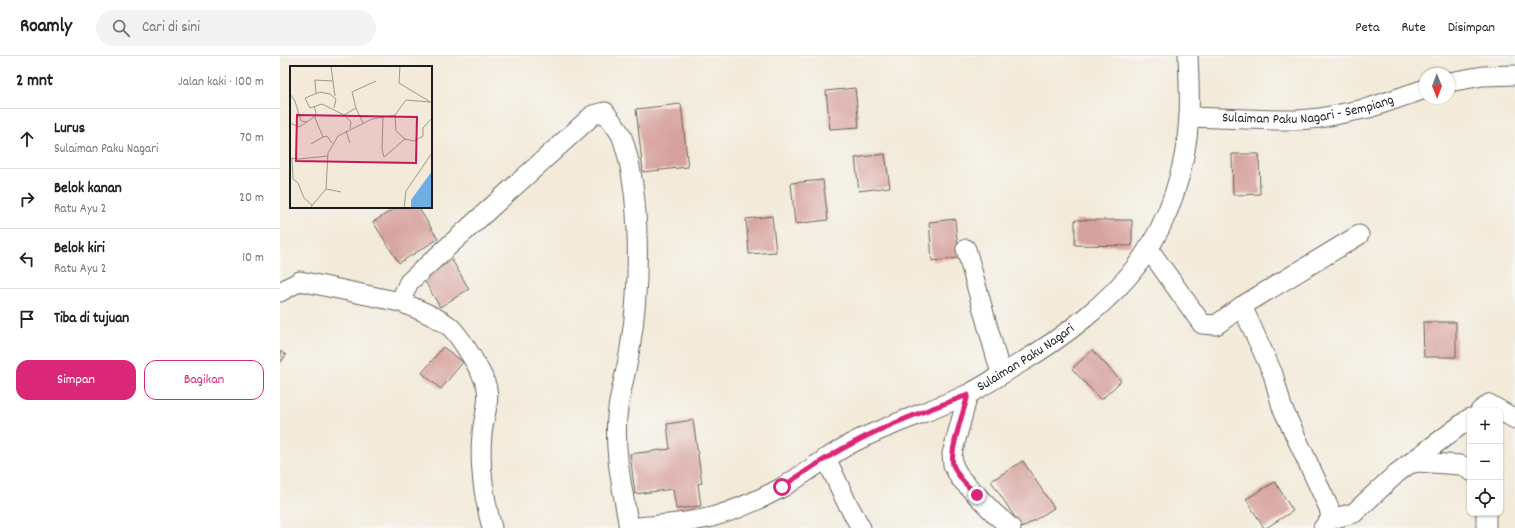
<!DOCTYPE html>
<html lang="id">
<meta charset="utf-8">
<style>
:root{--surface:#fff;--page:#f2f2f2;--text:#202124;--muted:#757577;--line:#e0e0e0;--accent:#db2777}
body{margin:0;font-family:Dekko,sans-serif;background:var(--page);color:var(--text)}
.controls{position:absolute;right:12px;bottom:12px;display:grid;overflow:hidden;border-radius:8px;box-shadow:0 1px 3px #0004}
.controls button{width:36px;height:36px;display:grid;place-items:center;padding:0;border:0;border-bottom:1px solid var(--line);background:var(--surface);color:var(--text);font:20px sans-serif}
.compass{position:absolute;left:1139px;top:12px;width:36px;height:36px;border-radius:50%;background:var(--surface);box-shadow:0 1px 3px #0004;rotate:179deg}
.stop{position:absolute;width:12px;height:12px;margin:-9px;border:3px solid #db2777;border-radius:50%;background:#fff}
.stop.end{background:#db2777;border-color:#fff;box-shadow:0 1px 4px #0008}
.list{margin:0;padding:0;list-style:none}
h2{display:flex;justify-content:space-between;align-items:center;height:52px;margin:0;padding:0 16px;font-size:17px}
h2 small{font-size:13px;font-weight:400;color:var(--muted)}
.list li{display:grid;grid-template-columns:26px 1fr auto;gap:12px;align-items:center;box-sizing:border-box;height:60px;padding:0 16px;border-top:1px solid var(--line)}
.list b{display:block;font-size:15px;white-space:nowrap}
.list p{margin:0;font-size:13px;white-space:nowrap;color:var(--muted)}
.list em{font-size:13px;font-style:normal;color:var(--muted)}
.actions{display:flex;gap:8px;padding:12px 16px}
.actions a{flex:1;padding:9px 0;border:1px solid var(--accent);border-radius:12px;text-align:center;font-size:14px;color:var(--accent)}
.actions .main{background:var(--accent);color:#fff}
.icon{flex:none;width:22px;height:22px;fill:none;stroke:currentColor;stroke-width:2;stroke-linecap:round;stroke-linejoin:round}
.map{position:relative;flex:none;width:1235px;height:472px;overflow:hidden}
header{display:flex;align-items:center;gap:24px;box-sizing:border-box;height:56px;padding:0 20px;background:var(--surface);border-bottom:1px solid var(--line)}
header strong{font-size:19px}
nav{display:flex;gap:22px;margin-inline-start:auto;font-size:14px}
.search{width:280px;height:36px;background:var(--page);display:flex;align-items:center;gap:10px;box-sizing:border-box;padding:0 14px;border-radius:22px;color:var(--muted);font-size:15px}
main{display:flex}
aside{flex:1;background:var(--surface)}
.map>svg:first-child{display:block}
.building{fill:#d7a29e}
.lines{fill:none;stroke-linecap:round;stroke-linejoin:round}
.minor-casing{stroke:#67645e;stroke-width:21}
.minor{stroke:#fff;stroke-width:19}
.route{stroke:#db2777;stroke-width:5}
.labels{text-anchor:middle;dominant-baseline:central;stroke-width:4;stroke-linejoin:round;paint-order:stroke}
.street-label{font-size:14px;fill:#1c1c1c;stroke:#f6f6f2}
.inset-road{fill:none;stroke:#9d988d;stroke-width:1}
.view{fill:#c2185b;fill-opacity:0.15;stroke:#c2185b;stroke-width:2}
.inset-edge{fill:none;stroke:#1c1c1c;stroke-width:2}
</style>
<header>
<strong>Roamly</strong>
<div class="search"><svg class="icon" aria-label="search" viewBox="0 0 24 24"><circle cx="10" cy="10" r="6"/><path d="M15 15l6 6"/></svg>Cari di sini</div>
<nav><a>Peta</a><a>Rute</a><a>Disimpan</a></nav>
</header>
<main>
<aside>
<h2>2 mnt<small>Jalan kaki · 100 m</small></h2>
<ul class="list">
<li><svg class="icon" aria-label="ahead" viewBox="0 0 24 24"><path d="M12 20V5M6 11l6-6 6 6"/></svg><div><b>Lurus</b><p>Sulaiman Paku Nagari</p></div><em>70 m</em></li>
<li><svg class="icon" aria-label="right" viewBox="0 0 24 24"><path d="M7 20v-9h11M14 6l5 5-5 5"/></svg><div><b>Belok kanan</b><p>Ratu Ayu 2</p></div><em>20 m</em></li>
<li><svg class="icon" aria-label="left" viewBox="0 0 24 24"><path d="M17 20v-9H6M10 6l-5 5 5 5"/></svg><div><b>Belok kiri</b><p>Ratu Ayu 2</p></div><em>10 m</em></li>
<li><svg class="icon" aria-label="arrive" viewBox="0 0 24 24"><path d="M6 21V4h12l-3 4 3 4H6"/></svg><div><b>Tiba di tujuan</b></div></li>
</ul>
<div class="actions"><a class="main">Simpan</a><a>Bagikan</a></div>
</aside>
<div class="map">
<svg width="1235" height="472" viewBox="0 0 1235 472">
<rect width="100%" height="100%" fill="#f6f6f2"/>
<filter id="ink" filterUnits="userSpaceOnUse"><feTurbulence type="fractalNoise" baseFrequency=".025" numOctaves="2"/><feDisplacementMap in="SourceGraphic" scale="8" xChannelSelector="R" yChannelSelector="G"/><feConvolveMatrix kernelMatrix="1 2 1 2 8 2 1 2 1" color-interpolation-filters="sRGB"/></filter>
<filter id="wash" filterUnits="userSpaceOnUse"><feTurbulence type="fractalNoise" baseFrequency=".012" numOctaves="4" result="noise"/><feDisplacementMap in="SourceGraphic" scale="16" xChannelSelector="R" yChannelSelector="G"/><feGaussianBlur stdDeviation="0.9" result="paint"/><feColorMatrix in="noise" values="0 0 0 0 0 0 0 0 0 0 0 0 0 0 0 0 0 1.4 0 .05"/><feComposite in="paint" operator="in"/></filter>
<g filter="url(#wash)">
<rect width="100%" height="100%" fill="#f3ead9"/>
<g id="blocks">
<path class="building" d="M575,32L579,71L550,73L546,35Z
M401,48L408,111L363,116L356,53Z
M605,98L610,131L579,135L575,102Z
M952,98H979L980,138L953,139Z
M543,124L548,164L515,168L511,127Z
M117,151H138L158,183L119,207L93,166Z
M492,160L496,196L469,198L466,163Z
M675,163L679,202L652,205L649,166Z
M795,164H852V190L795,189Z
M172,204L189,233L160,251L143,222Z
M1143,266H1176V301H1144Z
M163,291L183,306L161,333L142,317Z
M812,294L841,325L821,344L792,313Z
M0,295L6,299L0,307Z
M413,364L422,427L418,428L421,450L396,453L393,433L355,438L350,398L390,393L387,368Z
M743,405L774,452L742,472L711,425Z
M995,426L1013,455L986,472H984L966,443Z"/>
</g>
</g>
<g filter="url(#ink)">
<use href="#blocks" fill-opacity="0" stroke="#67645e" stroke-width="1"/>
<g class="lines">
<defs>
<g id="minor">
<path d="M1169,26L1203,20L1235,19"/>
<path id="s1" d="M909,61L996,64H1019L1040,62L1089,52L1145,33"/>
<path d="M868,192L922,268L936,269L962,250L993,318L1002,351L1049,452L1051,463L1043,472"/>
<path d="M686,193L721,318"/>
<path d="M0,236L20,225L120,246L129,226L313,59L325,56C330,64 338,72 342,81C362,138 360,233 350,292C347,315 339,337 337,361C334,398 343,435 349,472"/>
<path d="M120,246C135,252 156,260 169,270C179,278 205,320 207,333C210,348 203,363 202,378C199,409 204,442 212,472"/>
<path d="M962,250L1079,179"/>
<path d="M688,339L672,398L673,409L680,422L715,458L731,472"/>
<path d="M1200,355L1209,348L1235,363"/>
<path d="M546,402L566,445L581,472"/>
<path d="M1129,408L1190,362"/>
<path d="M1206,457V472"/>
<path d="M1051,463L1074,457L1117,417L1129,408L1138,406L1180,409L1187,411L1190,415"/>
<path id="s2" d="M348,472C376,469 405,468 432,461C456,454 481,443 503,431C528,416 551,397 578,384C613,367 651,355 686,339C705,330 723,317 742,306C782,282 830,246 858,208C889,167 906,112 909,61C910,41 909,20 908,0"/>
</g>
</defs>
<use href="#minor" class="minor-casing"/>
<use href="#minor" class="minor"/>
</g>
</g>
<g class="lines" filter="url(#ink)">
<path class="route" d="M502,431C526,415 549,399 575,386C611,367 650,353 688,339C684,354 669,396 673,409C678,422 688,430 697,439"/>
</g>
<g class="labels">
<g class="street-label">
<text stroke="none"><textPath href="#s1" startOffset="120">Sulaiman Paku Nagari - Sempiang</textPath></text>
<text stroke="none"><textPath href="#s2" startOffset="438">Sulaiman Paku Nagari</textPath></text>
</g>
</g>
<g transform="translate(10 10)">
<rect width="142" height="142" fill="#f3ead9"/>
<path d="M142,105V142H121V134Z" fill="#6faee2"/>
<path class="inset-road" d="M41,0L45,30M110,0L109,17L142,37M26,27L25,14L43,15M0,28L5,35L11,55L17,56L25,50M24,40L26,46L25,52L33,71L37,70L42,77M44,42L46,33L40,28L30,26L15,32L20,42L32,38L54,49L61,56L60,63M66,42L62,26L86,15M54,49L66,42L73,57M105,49L106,65L115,73M93,51L92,83L94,91L115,73L124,75L133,70V62L142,52M0,57L9,61L17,56M56,65L60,77M21,78L33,71M0,92L9,93L38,90M2,93L3,113L8,117L14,132L22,139M36,123L51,126M20,142L36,123L38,87L48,70L82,53L105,49L116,34L140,36M114,142L116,125L142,87"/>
<path class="view" d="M7,49L127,51L126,97L6,95Z"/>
<rect width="142" height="142" class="inset-edge"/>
</g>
</svg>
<div class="controls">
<button>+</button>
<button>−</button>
<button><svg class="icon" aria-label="locate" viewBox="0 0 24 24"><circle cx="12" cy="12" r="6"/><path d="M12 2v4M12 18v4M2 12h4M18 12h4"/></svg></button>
</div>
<svg class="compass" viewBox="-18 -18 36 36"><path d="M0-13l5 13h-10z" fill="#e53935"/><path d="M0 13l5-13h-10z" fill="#757577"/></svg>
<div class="stop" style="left:502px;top:431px"></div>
<div class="stop end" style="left:697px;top:439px"></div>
</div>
</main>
